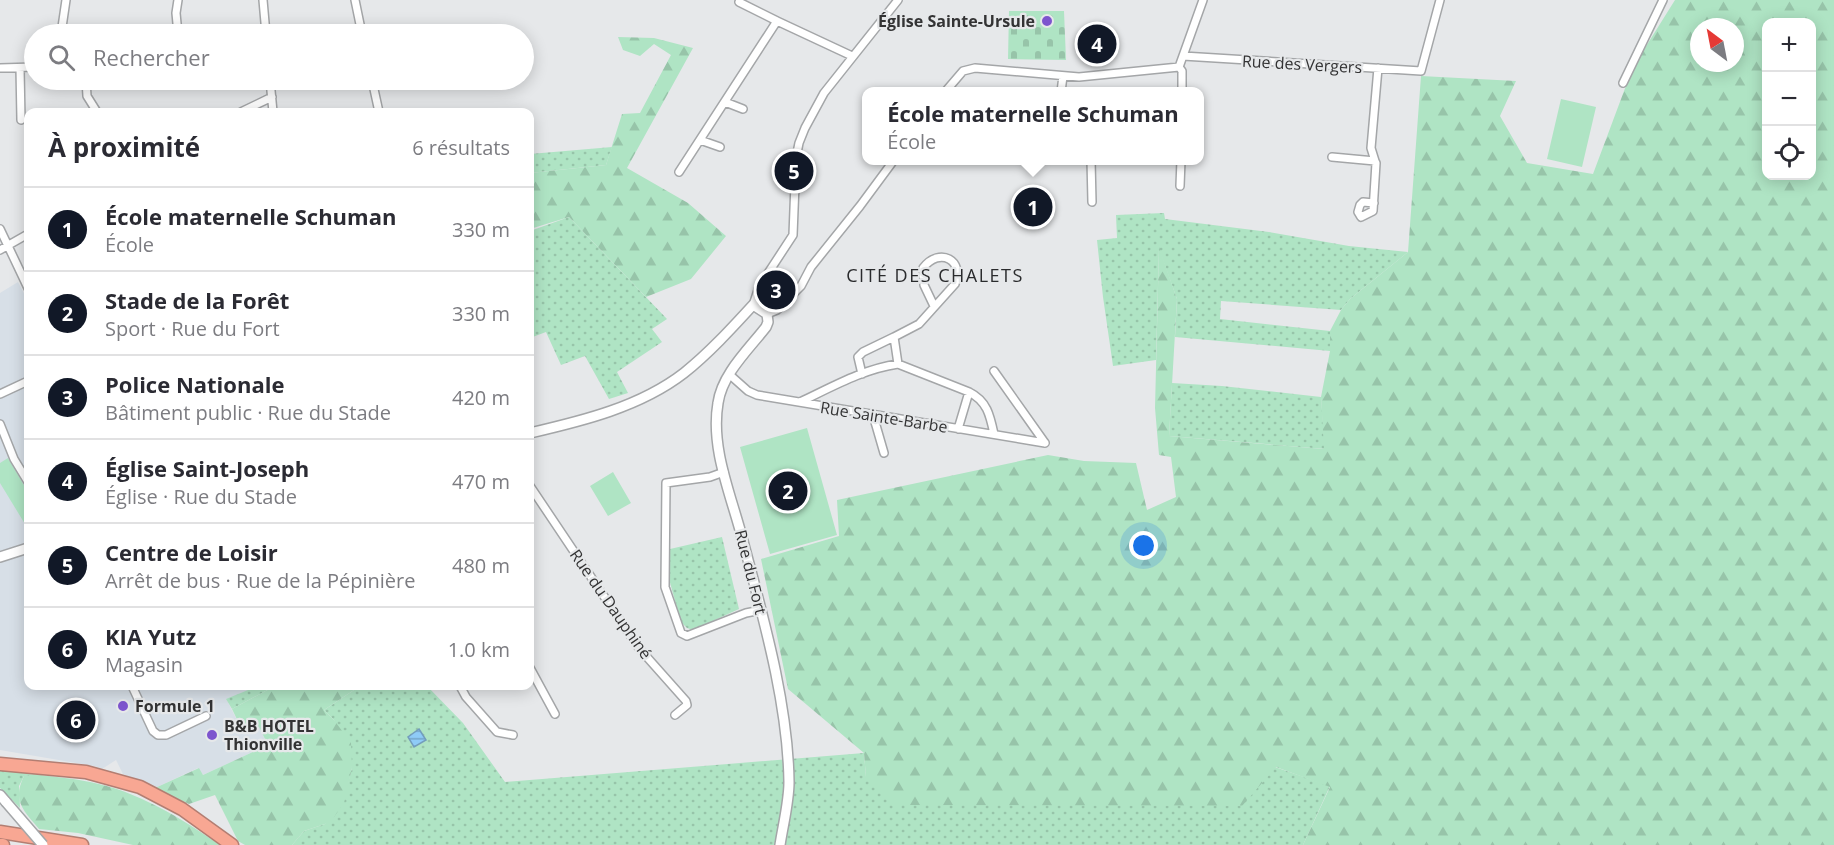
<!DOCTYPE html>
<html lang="fr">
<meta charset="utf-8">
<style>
:root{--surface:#fff;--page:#f2f2f3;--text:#2b2b33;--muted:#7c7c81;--line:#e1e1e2;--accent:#111827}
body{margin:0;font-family:"Open Sans",sans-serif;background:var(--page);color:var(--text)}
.controls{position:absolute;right:18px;top:18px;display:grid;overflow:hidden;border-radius:12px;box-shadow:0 3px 15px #0003}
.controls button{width:54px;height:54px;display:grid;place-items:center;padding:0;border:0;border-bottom:2px solid var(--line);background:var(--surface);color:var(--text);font:30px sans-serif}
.compass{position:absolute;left:1690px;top:18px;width:54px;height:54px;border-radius:50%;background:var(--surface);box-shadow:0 3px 15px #0003;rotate:328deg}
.you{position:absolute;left:1144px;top:546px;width:21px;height:21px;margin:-15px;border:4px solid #fff;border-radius:50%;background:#1a73e8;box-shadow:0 0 0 9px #1a73e833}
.badge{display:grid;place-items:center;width:39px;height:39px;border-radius:50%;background:var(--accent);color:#fff;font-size:20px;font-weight:700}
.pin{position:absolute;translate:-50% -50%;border:3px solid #fff;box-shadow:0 2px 6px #0006}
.popup{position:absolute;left:862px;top:87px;width:342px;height:78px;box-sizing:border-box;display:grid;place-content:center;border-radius:12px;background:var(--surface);filter:drop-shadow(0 2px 4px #0005);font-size:20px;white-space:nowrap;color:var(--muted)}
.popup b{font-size:22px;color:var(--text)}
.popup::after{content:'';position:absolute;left:50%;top:100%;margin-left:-12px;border:12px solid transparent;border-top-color:var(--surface)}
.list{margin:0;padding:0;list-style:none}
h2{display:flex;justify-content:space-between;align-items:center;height:78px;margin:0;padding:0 24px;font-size:26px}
h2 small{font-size:20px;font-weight:400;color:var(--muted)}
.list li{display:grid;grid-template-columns:39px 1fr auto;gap:18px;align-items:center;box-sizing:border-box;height:84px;padding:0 24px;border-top:2px solid var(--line)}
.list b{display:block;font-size:22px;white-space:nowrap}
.list p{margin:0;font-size:20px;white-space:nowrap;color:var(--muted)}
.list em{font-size:20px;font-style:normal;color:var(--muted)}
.icon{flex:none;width:33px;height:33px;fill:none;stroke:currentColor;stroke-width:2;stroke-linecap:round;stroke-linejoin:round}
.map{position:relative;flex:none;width:1834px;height:845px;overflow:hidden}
.search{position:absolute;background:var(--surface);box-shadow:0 3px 15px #0003;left:24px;top:24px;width:510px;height:66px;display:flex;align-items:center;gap:15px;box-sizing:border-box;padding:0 21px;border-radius:33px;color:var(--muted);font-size:22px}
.panel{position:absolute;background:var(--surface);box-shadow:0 3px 15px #0003;left:24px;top:108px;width:510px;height:582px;border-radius:12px}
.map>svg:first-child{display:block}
.built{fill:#d7dfe7}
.grass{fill:url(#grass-dots)}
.forest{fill:url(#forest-firs);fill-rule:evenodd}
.cemetery{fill:url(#cemetery-stones)}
.pitch{fill:#afe4c4}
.water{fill:url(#water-rules);stroke:#739dbc;stroke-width:1.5}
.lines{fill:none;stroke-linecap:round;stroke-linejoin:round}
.street-casing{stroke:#a4a6a8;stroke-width:10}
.secondary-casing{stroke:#a4a6a8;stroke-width:12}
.highway-casing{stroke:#b37e72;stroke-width:15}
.street{stroke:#fff;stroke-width:7}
.secondary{stroke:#fff;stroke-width:9}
.highway{stroke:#f8a793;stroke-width:12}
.secondary-bridge-casing{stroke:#a4a6a8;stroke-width:12;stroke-linecap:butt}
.secondary-bridge{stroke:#fff;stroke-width:9}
.poi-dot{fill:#7d55ce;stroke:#e6e8ea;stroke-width:2}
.labels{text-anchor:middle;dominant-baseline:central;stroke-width:4.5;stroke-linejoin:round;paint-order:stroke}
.poi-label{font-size:16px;font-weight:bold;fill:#333334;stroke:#e6e8ea;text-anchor:start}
.street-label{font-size:16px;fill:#333334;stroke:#e6e8ea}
.neighbourhood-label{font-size:18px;letter-spacing:1.5px;fill:#2a2b2d;stroke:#e6e8ea}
</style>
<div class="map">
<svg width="1834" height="845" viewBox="0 0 1834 845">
<defs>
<pattern id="grass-dots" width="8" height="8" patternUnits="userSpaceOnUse" patternTransform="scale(1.5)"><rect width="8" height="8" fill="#afe4c4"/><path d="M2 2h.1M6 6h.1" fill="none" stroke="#97c4a9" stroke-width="1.8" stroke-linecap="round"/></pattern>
<pattern id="forest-firs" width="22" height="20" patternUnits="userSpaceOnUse" patternTransform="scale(1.5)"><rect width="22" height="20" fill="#afe4c4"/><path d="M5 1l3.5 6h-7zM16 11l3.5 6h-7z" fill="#97c4a9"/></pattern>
<pattern id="cemetery-stones" width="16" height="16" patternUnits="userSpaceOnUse" patternTransform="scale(1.5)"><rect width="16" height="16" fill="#afe4c4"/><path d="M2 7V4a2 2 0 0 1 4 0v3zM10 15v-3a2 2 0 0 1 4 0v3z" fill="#97c4a9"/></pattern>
<pattern id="water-rules" width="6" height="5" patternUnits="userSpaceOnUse" patternTransform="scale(1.5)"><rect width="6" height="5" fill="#8fcbf7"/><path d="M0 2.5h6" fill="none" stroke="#75a5c9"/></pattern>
</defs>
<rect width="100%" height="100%" fill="#e6e8ea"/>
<path class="built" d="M18,282L28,301V686H258L227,700L244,734L259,727L268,745L203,775L198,768L155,788L123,774L116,760L102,769L94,766L0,750V293Z"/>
<path class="grass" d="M612,147L606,165L530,173V154Z
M1164,213L1165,219L1269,232L1349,246L1408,252L1350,299L1341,310L1221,301L1220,319L1330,331V351L1175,337L1177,299L1159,249L1156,360L1113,366L1103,297L1097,240L1117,238L1116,215Z
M569,217L667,319L652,329L662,342L617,372L628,393L609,399L585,356L561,365L546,332L530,338V231Z
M1172,383L1222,386L1321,397L1325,449L1169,436Z
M722,537L739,609L693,630L687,628L681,622L669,579L670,549Z
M258,686H315L308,689L273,687L232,709L226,699Z
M360,686H427L463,723L505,782L864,753L866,777L1275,767L1330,786L1303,845H292L304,831L325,824L348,783L352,768L334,720L324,710Z
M0,769L34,774L24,776L19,786L20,808L0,788Z"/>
<path class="forest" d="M1675,0H1834V845H1303L1330,787L1276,767L1242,806L894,805L866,777L864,753L788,689L761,559L839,536L837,500L1048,455L1084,461L1136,463L1147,510L1176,497L1171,457L1159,455L1155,408L1159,247L1177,299L1169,436L1324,449L1321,397L1330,351V331L1341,310L1350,299L1408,252L1421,76L1516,81L1500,116L1527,163L1593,174L1633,67ZM1766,22H1812V176H1766ZM1699,27H1735V63H1699Z
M618,37L654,38L693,48L627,168L688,203L726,236L691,279L646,297L569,217L530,229V173L606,165L622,114L640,113L671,55L654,44L640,56L623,50Z
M315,686H360L324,710L334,720L351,743L352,768L344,803L334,817L325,824L304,831L292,845H245L238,841L215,795L189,804L155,788L199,768L203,775L268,745L259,727L244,734L232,709L273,687L308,689Z
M34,774C53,777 72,778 90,782C137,791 181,818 220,845H133L78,833L39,829C23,810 12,801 24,776Z"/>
<path class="cemetery" d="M1009,11H1064L1066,60L1008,59Z"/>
<path class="pitch" d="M1561,99L1596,107L1582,167L1547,159Z
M807,428L837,535L770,554L740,447Z
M8,458L28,492V529L0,483V463Z
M613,472L631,503L608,516L590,486Z"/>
<path class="water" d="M419,729L426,740L414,747L408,737Z"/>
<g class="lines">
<defs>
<path id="street" d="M178,0L176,13L178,34
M263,0L266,34
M355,0L362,34
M739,2L777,21
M61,34L66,0
M1183,56L1421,71L1440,0
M1179,67L1182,71V92
M0,68L34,67
M20,68L21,120
M86,80L87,96L97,112
M270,80L273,112
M372,80L379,112
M1623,83L1663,0
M945,92L963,71L975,68L1079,77L1179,67L1203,0
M1061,92L1063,76
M725,102L743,109
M241,112L272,97
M700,140L720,147
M1332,157L1375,161L1371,148L1378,68
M1091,160L1092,202
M679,172L777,21L852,56
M1180,186L1181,160
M1374,203L1363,202L1360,205L1358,212L1361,217L1373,211L1376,163L1375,161
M0,229L28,288
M0,250L28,234
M753,305L759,287L793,235L796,158L799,143L805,128L824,93L898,0
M767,314L777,310L801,286L811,267L860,206L894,160
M898,364L969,392L958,429
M994,371L1045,443
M862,374L858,357L863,352L894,337
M730,375L748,391L757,395L1045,443
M969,392C987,401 990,415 994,434
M0,394L28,381
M800,402C832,387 863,369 898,364L894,337L919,324L955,284C965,261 940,246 923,268L924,285L934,306
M873,415L884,453
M0,424L14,459L28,482
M724,472L710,477L666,483L665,587L681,633L687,636L746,613L761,610
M530,486L638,647L686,701L687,705L675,715
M530,668L555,714
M132,686L153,731L158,735H166L206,716
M460,686L466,697L497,732L513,735"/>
<path id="secondary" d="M530,433C582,421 640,407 684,373C709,353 731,329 753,305L767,314L768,322L766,327C749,349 722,374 718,403C710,449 732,497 743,541C763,617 788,703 789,782C789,802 783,825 780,845
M0,557L28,548
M0,795L6,802"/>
<path id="highway" d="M0,764L86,772L140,787L182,809L232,845
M0,832L82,845
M0,845H3"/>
</defs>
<use href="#street" class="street-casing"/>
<use href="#secondary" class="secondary-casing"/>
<use href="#highway" class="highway-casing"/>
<use href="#street" class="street"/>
<use href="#secondary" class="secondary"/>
<use href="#highway" class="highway"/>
<defs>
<path id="secondary-bridge" d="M6,802L43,845"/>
</defs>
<use href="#secondary-bridge" class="secondary-bridge-casing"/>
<use href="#secondary-bridge" class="secondary-bridge"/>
</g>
<g class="poi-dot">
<circle cx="1047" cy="21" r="6"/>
<circle cx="123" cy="706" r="6"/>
<circle cx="212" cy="735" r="6"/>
</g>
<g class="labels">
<g class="poi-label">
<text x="1035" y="21" text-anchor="end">Église Sainte-Ursule</text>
<text x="135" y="706">Formule 1</text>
<text x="224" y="726">B&amp;B HOTEL<tspan x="224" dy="18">Thionville</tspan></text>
</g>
<g class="street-label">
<text transform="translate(1302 64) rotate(3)">Rue des Vergers</text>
<text transform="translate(884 417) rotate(9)">Rue Sainte-Barbe</text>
<text transform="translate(751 572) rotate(76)">Rue du Fort</text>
<text transform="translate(611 604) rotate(55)">Rue du Dauphiné</text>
</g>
<g class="neighbourhood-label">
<text x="935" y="275">CITÉ DES CHALETS</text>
</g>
</g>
</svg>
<div class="controls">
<button>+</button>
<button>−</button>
<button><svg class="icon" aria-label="locate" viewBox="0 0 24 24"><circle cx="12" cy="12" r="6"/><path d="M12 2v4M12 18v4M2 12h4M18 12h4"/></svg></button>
</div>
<svg class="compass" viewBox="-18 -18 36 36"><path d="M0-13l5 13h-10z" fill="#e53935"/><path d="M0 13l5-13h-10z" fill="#7c7c81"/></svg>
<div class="you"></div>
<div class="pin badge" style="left:1033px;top:207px">1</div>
<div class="popup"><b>École maternelle Schuman</b>École</div>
<div class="pin badge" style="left:788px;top:491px">2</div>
<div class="pin badge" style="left:776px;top:290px">3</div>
<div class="pin badge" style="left:1097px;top:44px">4</div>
<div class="pin badge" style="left:794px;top:171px">5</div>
<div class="pin badge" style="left:76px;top:720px">6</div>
<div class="search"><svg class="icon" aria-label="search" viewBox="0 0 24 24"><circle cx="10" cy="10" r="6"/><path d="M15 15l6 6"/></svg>Rechercher</div>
<section class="panel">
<h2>À proximité<small>6 résultats</small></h2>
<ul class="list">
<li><span class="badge">1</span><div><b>École maternelle Schuman</b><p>École</p></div><em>330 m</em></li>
<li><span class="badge">2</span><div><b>Stade de la Forêt</b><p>Sport · Rue du Fort</p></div><em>330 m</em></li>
<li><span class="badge">3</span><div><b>Police Nationale</b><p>Bâtiment public · Rue du Stade</p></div><em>420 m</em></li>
<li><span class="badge">4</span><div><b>Église Saint-Joseph</b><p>Église · Rue du Stade</p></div><em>470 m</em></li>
<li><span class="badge">5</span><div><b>Centre de Loisir</b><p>Arrêt de bus · Rue de la Pépinière</p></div><em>480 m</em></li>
<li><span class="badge">6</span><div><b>KIA Yutz</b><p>Magasin</p></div><em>1.0 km</em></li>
</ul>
</section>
</div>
